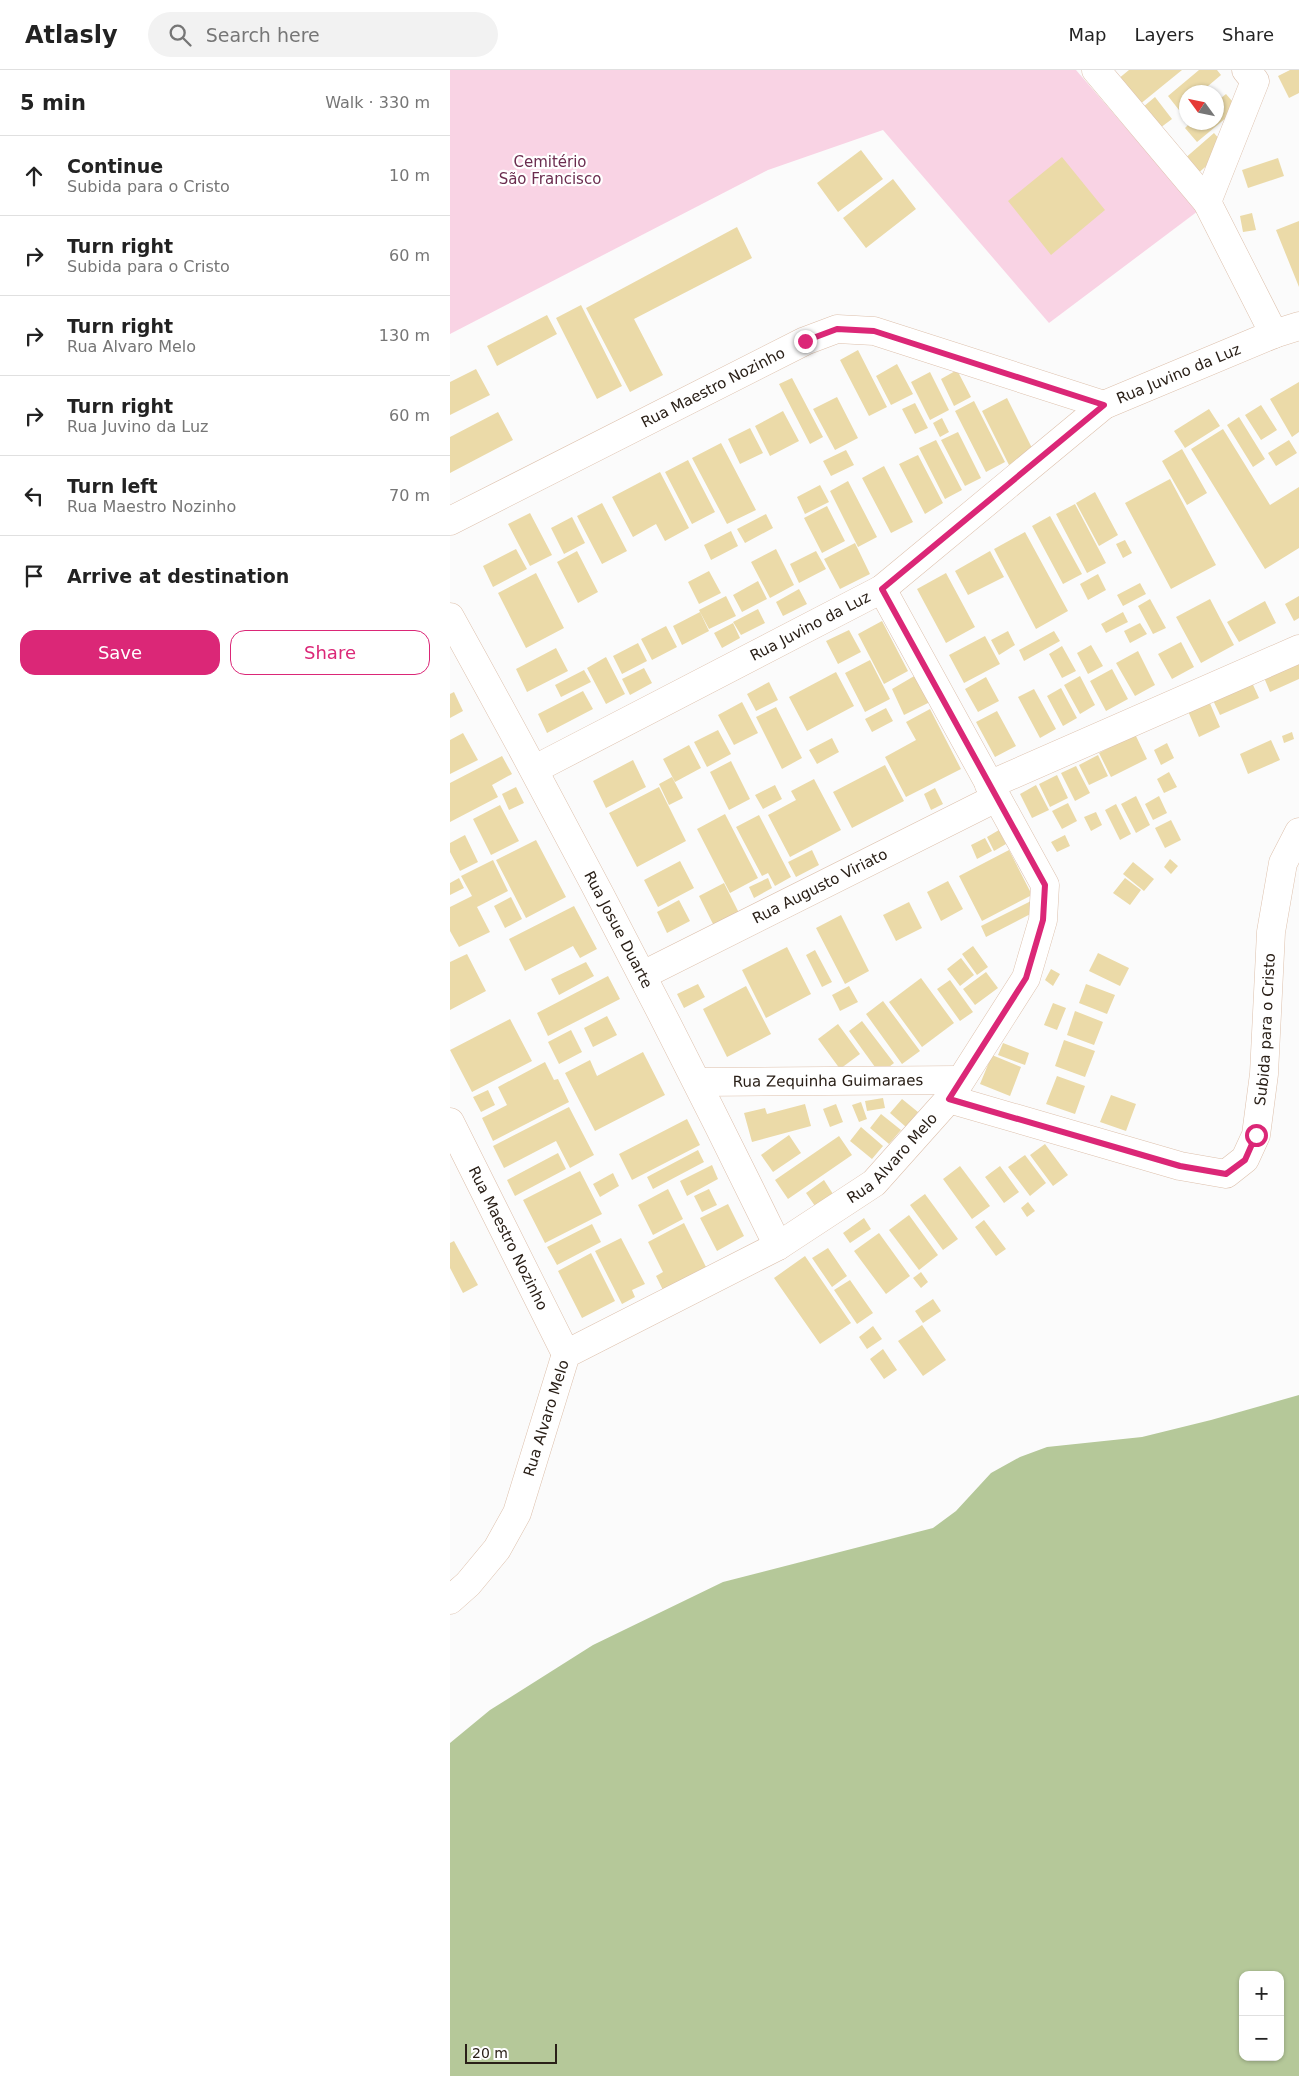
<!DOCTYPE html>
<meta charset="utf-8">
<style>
:root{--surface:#fff;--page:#f2f2f2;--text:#222;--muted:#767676;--line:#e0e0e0;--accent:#db2777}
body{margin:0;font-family:"DejaVu Sans",sans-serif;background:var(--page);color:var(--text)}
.controls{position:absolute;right:15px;bottom:15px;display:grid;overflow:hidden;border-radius:10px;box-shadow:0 1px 4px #0004}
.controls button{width:45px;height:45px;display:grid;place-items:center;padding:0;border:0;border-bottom:1px solid var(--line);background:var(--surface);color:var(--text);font:25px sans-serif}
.compass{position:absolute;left:729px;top:15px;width:45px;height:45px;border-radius:50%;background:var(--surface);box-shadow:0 1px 4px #0004;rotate:303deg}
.scale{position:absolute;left:15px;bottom:12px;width:92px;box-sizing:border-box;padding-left:5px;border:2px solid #2a2018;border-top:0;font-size:14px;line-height:18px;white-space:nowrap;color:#2a2018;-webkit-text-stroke:4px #fff;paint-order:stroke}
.stop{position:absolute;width:15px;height:15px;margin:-11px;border:4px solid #db2777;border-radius:50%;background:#fff}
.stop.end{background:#db2777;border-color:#fff;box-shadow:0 1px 5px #0008}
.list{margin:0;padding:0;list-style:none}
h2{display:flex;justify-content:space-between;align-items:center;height:65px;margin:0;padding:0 20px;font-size:21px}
h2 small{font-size:16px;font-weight:400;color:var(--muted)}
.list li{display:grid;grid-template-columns:32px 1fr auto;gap:15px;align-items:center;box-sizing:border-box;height:80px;padding:0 20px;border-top:1px solid var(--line)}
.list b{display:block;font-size:19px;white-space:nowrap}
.list p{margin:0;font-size:16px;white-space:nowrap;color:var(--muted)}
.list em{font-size:16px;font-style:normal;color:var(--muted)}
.actions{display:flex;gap:10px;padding:15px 20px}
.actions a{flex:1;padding:11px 0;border:1px solid var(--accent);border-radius:15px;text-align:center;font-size:18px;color:var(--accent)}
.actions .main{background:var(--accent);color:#fff}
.icon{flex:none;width:28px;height:28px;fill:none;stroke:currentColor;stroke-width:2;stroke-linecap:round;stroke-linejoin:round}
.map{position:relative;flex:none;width:849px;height:2006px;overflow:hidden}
header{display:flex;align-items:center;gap:30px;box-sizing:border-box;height:70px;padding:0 25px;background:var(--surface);border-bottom:1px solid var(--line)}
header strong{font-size:24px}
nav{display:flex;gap:28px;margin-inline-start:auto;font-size:18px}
.search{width:350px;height:45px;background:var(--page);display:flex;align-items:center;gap:12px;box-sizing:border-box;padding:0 18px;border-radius:28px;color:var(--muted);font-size:19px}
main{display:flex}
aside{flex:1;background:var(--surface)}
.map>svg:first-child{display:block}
.green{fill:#f9d3e4}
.water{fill:#b5c899;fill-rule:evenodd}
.building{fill:#ebdaa8}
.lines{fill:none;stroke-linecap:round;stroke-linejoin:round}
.minor-casing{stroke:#ddc0ac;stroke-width:29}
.minor{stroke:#fff;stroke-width:28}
.route{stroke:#db2777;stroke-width:6}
.labels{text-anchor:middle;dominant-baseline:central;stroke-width:4.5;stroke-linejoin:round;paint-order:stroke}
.park-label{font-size:15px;fill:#6b2d4f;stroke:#fff}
.street-label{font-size:15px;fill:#2a2018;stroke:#fff}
</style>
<header>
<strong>Atlasly</strong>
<div class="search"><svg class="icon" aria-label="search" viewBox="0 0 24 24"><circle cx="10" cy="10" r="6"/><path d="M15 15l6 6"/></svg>Search here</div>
<nav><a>Map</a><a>Layers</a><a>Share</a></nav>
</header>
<main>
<aside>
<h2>5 min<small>Walk · 330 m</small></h2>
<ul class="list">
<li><svg class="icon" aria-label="ahead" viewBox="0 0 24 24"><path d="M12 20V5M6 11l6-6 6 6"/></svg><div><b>Continue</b><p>Subida para o Cristo</p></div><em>10 m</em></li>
<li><svg class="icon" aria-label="right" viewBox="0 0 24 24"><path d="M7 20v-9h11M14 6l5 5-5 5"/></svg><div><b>Turn right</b><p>Subida para o Cristo</p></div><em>60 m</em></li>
<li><svg class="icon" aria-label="right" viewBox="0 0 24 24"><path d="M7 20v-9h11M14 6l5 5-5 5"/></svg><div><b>Turn right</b><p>Rua Alvaro Melo</p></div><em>130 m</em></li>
<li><svg class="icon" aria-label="right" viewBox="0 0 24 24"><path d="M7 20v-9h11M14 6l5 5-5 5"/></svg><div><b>Turn right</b><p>Rua Juvino da Luz</p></div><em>60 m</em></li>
<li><svg class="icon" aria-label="left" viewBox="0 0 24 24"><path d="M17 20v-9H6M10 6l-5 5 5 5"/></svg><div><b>Turn left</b><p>Rua Maestro Nozinho</p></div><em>70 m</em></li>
<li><svg class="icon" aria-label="arrive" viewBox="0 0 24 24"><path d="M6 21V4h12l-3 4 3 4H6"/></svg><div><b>Arrive at destination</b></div></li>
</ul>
<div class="actions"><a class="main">Save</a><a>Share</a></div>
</aside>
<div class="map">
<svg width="849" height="2006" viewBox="0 0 849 2006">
<rect width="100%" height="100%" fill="#fbfbfb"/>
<path class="green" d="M0,0H626L748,141L599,253L433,60L318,100L0,264Z"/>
<path class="water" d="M849,1325V2006H0V1673L40,1640L143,1575L273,1512L483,1458L506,1441L541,1403L570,1387L597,1377L692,1367L761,1350ZM793,1905H830V1987H793Z"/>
<path class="building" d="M679,0H732L689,35L668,9Z
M749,0H767L771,5L751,22H736V34L729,40L718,26Z
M840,0H849V23L839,28L828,6Z
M776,24L788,38L747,72L735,58L741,52H766V32Z
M705,27L722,49L710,58L693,37Z
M764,63L777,78L746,105L733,90Z
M411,80L433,109L388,142L367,113Z
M612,87L655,140L601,185L558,131Z
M828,88L834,106L798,118L792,100Z
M443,109L466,139L416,178L393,148Z
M802,143L806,160L793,162L790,146Z
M849,151V217L826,160Z
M287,157L302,188L184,249L213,305L180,322L136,238Z
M131,235L172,316L147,329L106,248Z
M97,245L107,264L47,296L37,276Z
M408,280L437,337L419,346L390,290Z
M447,294L463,324L441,335L426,306Z
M26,299L40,325L0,345V312Z
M507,300L521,327L504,336L491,309Z
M480,302L499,340L480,350L461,312Z
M342,308L373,367L360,374L329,314Z
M849,312V362L842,367L820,329Z
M387,327L408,368L385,380L363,339Z
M557,328L584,382L559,395L532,341Z
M524,331L555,392L536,402L505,341Z
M465,333L478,358L465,364L452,339Z
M811,335L827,360L811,370L795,345Z
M759,339L770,356L735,378L724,361Z
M333,341L349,371L320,386L305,356Z
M48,342L63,370L0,403V367Z
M789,347L815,389L803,397L777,355Z
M492,348L499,362L490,367L483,353Z
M300,358L313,383L290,394L278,369Z
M773,359L820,435L849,417V478L815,499L741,379Z
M508,362L531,408L515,416L491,370Z
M486,370L512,420L495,429L469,378Z
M839,370L847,383L826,396L818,383Z
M271,373L306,440L277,454L242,388Z
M732,379L757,423L737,435L712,391Z
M396,380L404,395L381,406L373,391Z
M468,385L493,433L475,444L449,394Z
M238,390L265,442L242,454L215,402Z
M434,396L463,452L441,463L412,408Z
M210,402L239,458L215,471L206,454L183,467L162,427Z
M720,409L766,495L721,519L675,433Z
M398,411L427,467L408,477L380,421Z
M370,415L379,432L355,444L347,427Z
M645,422L668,465L649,476L626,433Z
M152,433L177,481L152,494L127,446Z
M625,434L656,493L637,503L606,444Z
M377,436L395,471L372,483L354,448Z
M80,443L102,485L80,496L58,454Z
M316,444L323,458L295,473L287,459Z
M600,446L632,504L613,514L582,456Z
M122,447L135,473L114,484L101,458Z
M281,461L288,476L261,490L254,475Z
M575,462L618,541L586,559L544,479Z
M675,470L682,483L673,488L666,474Z
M405,473L420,504L390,519L374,489Z
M66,479L77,499L43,517L33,496Z
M326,479L344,515L320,528L301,492Z
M127,481L148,522L128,533L107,492Z
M366,481L376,499L349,513L340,494Z
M540,481L554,507L518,525L505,501Z
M259,501L271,523L249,534L238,512Z
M86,503L114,558L76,578L48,523Z
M496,503L525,557L496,573L467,519Z
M648,504L656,520L638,530L630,514Z
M308,511L317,529L292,542L283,525Z
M690,513L696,524L673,536L667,525Z
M349,519L357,534L333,546L326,532Z
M276,526L286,546L259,559L249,540Z
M849,526V548L844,551L835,534Z
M700,529L716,558L703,564L688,536Z
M760,529L784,575L751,593L726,547Z
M815,531L826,553L789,572L777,552Z
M308,539L315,553L291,565L283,552Z
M250,542L259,561L232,575L223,556Z
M673,542L678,552L656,563L651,554Z
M432,551L458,601L434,614L408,564Z
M283,553L290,568L272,578L264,563Z
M690,553L697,564L680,573L674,561Z
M216,556L227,577L202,590L191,569Z
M399,560L411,582L388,594L376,571Z
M558,561L565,575L549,585L541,570Z
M604,561L610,571L574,591L569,580Z
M535,566L550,594L514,613L499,585Z
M731,572L744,597L722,609L708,584Z
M188,573L197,591L172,604L163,586Z
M641,575L653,596L638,604L627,583Z
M612,576L626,601L612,608L599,584Z
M106,578L118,601L77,622L66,599Z
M688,581L705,615L685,626L666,593Z
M849,582V609L820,622L810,598Z
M156,587L175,624L156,634L137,598Z
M420,590L440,629L415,642L395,603Z
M194,598L202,613L180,625L172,609Z
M662,599L678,629L656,641L640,611Z
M134,600L141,612L111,627L105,615Z
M386,602L404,636L357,661L339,627Z
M466,605L480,632L454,645L442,619Z
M630,606L645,635L630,644L614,615Z
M799,606L809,628L770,645L760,624Z
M536,607L549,631L528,642L515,619Z
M319,612L328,630L306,641L297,624Z
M611,618L627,648L613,656L597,626Z
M584,619L606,659L590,668L568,627Z
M133,621L143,639L97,663L88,644Z
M4,622L13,641L0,648V624Z
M756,624L770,657L749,667L735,634Z
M292,632L308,663L284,675L268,645Z
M326,637L352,688L332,699L306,647Z
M436,638L443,651L422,662L415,649Z
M480,639L511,699L456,727L435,687L466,670L456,652Z
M547,641L566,676L545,687L526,652Z
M268,660L281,684L257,697L244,672Z
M842,662L844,669L834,673L832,666Z
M13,663L28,690L0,704V670Z
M685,664L697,689L661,707L649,683Z
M382,668L389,682L367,694L359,680Z
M821,670L830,690L798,704L790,684Z
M717,673L724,688L711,695L704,680Z
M239,675L251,698L225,712L213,689Z
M648,685L658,706L639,715L629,695Z
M52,686L62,704L42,715L48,727L0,752V713Z
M183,690L196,717L156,738L143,711Z
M281,691L300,729L279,740L260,702Z
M435,695L454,731L402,758L383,722Z
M626,696L640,723L625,731L611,703Z
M719,702L727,717L714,723L707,709Z
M607,705L618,728L600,737L589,714Z
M222,707L233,728L219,735L209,714Z
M364,709L391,760L340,787L318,745L346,730L341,721Z
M325,715L332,729L313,739L305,725Z
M586,715L599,740L582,748L570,724Z
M66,717L74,733L59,740L52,724Z
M209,717L236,771L187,797L159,743Z
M485,718L493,734L481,740L474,724Z
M686,726L700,755L686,763L671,734Z
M709,726L717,743L703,750L695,734Z
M618,733L627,751L612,759L602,741Z
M666,734L681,764L670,770L655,740Z
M50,735L69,771L41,785L23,749Z
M646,742L652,755L641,761L634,747Z
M275,744L308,808L280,823L247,759Z
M309,745L341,807L325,816L318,803L312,806L286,757Z
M721,750L731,770L715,778L705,758Z
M549,760L556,774L544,781L537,767Z
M15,765L28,792L10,801L0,782V773Z
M615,765L620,776L607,782L601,772Z
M535,768L542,781L527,789L521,775Z
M86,770L116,827L76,848L46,790Z
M362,780L369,795L346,807L338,792Z
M559,780L582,825L532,851L509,806Z
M720,789L728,796L721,804L714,797Z
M43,790L58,821L27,837L40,862L9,877L0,861V837L22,826L11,806Z
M230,791L244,818L208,837L194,810Z
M683,792L704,809L694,821L673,804Z
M9,808L14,818L0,825V813Z
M318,808L322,818L304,828L299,817Z
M675,808L691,820L680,835L663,823Z
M498,811L513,839L491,851L477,822Z
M274,813L290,845L265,858L249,826Z
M61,827L72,849L55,858L44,836Z
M585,829L590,839L536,867L531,856Z
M229,830L240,851L217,863L207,842Z
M459,832L472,858L446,871L433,845Z
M124,836L147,879L130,888L123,876L75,901L59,869Z
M391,845L419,901L395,914L366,858Z
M523,876L538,897L527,905L512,884Z
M337,877L361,924L316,948L292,900Z
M365,880L382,912L372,917L356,885Z
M648,883L679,898L670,916L639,901Z
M17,884L36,921L0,940V892Z
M511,888L524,905L510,916L497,899Z
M136,892L144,906L109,925L101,909Z
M601,899L610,904L603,916L595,910Z
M536,902L548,918L525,935L513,919Z
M158,906L170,929L98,966L87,943Z
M471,908L504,953L472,977L439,932Z
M500,910L523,942L510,951L487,919Z
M248,914L255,927L234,938L227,924Z
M636,914L665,925L657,944L629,933Z
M296,916L321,964L277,987L253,939Z
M399,916L408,932L390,941L382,925Z
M433,931L470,981L452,994L416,944Z
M603,933L616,938L607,960L594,955Z
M625,941L653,952L644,975L617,965Z
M157,946L167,965L143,977L134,958Z
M60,949L82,991L22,1022L0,980Z
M412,951L444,993L430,1004L399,961Z
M388,954L410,984L390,999L368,969Z
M121,960L132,982L109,994L98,972Z
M614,970L645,981L635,1007L605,996Z
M553,973L579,983L575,995L548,985Z
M193,982L215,1025L145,1061L115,1003L140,990L147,1006Z
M542,985L571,997L560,1026L530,1014Z
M95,992L104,1010L108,1009L119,1032L43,1071L32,1048L57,1035L48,1017Z
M607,1006L635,1016L625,1044L596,1034Z
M38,1020L45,1035L31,1042L23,1027Z
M661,1025L686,1034L676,1061L650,1052Z
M433,1028L435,1038L417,1041L415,1031Z
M452,1029L468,1042L456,1057L440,1043Z
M411,1032L417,1049L409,1052L402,1035Z
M355,1034L361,1056L302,1072L294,1043L315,1038L317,1044Z
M386,1034L393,1052L380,1057L373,1039Z
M119,1037L144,1085L120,1098L106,1071L54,1098L43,1076Z
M431,1044L451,1060L439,1074L420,1058Z
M237,1049L250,1075L182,1110L169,1084Z
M411,1057L433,1076L422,1089L400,1071Z
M339,1065L351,1083L323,1102L311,1085Z
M389,1066L402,1085L338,1129L325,1110Z
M595,1074L618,1105L603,1116L580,1085Z
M248,1080L254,1092L203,1119L197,1107Z
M108,1083L116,1099L65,1126L57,1110Z
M575,1085L596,1113L580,1126L558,1097Z
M262,1095L268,1109L237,1126L230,1111Z
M510,1096L540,1136L522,1149L493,1109Z
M550,1096L569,1122L554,1133L535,1107Z
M130,1101L152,1144L95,1173L73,1130Z
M163,1103L169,1116L150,1127L143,1114Z
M374,1110L383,1124L365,1136L356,1123Z
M218,1119L233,1149L203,1165L188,1135Z
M259,1119L267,1135L252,1142L244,1126Z
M475,1124L508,1169L493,1180L460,1135Z
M578,1132L585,1141L577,1147L571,1138Z
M278,1134L294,1166L267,1181L250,1148Z
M459,1145L488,1185L469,1200L439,1160Z
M414,1148L421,1159L400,1173L393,1163Z
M534,1150L556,1179L546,1186L525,1157Z
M234,1153L256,1197L213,1220L206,1206L213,1202L198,1172Z
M142,1154L151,1172L107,1195L97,1177Z
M429,1163L460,1206L436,1224L404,1181Z
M171,1168L195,1214L182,1220L185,1227L172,1234L145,1181Z
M4,1171L28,1215L13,1223L0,1198V1173Z
M378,1178L397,1206L382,1217L362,1188Z
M141,1183L165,1231L132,1248L108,1201Z
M355,1186L401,1253L370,1274L324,1208Z
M471,1202L478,1212L471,1218L463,1208Z
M400,1210L423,1243L407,1254L384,1220Z
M483,1229L491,1241L473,1253L465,1241Z
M472,1255L496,1290L473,1306L448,1271Z
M423,1256L432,1269L417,1279L409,1267Z
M433,1279L447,1300L434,1309L420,1289Z"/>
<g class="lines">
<defs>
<g id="minor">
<path d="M646,0L757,132L824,264"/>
<path d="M757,132L805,11L796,0"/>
<path id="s1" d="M0,451L355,271L387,259L424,261L654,335"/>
<path id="s2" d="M0,547C115,754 224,963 328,1176"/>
<path id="s3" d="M85,699L432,519L654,335L824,264L849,256"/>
<path d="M539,715L849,579"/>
<path id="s4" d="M193,905L546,728"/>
<path id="s5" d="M248,1012L509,1010"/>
<path id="s6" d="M499,1029L730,1096L776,1104L795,1089L806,1065L814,1004L821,862L833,793L849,762"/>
<path id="s7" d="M0,1052L116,1284"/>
<path id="s8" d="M0,1530L18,1514L47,1479L67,1443L116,1284L328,1176L424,1113L499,1029L576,908L593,850L595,815L432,519"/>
</g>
</defs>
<use href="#minor" class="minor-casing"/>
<use href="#minor" class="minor"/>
</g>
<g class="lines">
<path class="route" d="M355,271L387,259L424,261L654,335L432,519L595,815L593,850L576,908L499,1029L730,1096L776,1104L795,1090L806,1065"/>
</g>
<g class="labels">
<g class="park-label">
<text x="100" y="92">Cemitério<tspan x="100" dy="17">São Francisco</tspan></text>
</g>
<g class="street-label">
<text stroke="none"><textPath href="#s3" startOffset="760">Rua Juvino da Luz</textPath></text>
<text stroke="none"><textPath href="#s1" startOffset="295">Rua Maestro Nozinho</textPath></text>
<text stroke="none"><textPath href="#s3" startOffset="310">Rua Juvino da Luz</textPath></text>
<text stroke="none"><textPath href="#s4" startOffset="198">Rua Augusto Viriato</textPath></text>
<text stroke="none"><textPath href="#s2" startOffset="355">Rua Josue Duarte</textPath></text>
<text stroke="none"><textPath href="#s6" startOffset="444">Subida para o Cristo</textPath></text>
<text stroke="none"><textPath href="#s5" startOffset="130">Rua Zequinha Guimaraes</textPath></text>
<text stroke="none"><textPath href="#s8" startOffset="660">Rua Alvaro Melo</textPath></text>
<text stroke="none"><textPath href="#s7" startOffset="130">Rua Maestro Nozinho</textPath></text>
<text stroke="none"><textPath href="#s8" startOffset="210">Rua Alvaro Melo</textPath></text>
</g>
</g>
</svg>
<div class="controls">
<button>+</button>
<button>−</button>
</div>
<svg class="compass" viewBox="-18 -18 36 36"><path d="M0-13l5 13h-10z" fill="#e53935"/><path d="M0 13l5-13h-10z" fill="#767676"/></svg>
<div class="scale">20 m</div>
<div class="stop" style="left:806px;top:1065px"></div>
<div class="stop end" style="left:355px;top:271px"></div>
</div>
</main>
